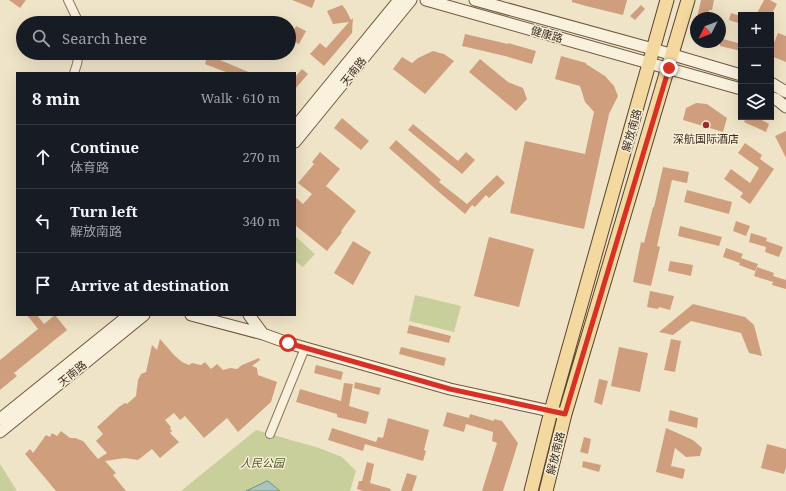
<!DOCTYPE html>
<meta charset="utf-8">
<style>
:root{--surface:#171b24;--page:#20242c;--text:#f1f3f6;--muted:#9ea1a6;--line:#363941}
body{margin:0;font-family:"Noto Serif","Noto Sans SC",serif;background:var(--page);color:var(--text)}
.controls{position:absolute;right:12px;top:12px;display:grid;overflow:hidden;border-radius:0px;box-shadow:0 4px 16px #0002}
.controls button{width:36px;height:36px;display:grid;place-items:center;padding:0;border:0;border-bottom:1px solid var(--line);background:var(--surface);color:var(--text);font:20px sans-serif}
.compass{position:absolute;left:690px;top:12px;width:36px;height:36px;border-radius:50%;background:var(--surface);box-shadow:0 4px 16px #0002;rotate:228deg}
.stop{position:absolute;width:12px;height:12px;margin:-9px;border:3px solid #d93025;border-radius:50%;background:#fff}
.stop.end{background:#d93025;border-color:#fff;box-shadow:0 1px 4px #0008}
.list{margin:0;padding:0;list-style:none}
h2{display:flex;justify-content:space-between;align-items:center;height:52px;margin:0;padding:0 16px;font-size:17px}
h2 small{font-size:13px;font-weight:400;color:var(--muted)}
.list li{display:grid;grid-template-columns:26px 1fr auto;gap:12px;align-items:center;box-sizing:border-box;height:64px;padding:0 16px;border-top:1px solid var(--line)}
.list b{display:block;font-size:15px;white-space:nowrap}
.list p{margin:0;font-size:13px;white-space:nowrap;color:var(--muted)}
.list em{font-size:13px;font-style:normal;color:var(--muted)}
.icon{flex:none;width:22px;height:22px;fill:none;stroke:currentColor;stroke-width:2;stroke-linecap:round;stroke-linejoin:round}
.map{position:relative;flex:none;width:786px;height:491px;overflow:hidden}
.search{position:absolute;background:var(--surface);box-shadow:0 4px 16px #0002;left:16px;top:16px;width:280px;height:44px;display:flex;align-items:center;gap:10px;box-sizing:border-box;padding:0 14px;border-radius:22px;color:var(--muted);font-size:15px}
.panel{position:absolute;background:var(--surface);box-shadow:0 4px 16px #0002;left:16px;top:72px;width:280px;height:244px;border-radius:0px}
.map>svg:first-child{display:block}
.green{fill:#c9cf9b}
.water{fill:#a9c4bc;stroke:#6f938a}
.building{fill:#cf9f7d}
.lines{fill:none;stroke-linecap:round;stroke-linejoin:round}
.street-casing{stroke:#8d765c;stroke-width:10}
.secondary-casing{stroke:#6f573f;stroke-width:13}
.primary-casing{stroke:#5b4430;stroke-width:15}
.street{stroke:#faf1dc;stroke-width:8}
.secondary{stroke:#faf1dc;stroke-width:11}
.primary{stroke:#f3d9a0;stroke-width:13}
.route{stroke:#d93025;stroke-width:5}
.poi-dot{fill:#9e2a2b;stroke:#f7eed8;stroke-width:1.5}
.labels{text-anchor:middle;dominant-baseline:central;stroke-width:3;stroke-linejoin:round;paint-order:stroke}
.street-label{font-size:11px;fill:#3d2e20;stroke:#f7eed8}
.poi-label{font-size:11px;fill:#3d2e20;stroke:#f7eed8}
.park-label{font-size:11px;font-style:italic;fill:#4d5a26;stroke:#f7eed8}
</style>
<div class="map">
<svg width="786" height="491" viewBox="0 0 786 491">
<rect width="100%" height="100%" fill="#f0e4c8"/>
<path class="green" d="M295,236L315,254L303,267L295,261Z
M415,295L461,306L454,332L409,321Z
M256,430L319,448L342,457L356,471L350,491H181Z
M0,464L17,491H0Z"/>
<path class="water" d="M268,481L280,491H246L267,481Z"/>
<path class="building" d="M9,0H26L20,8Z
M292,0H315L312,8Z
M572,0H627L623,15L586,6L572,2Z
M701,0H714L712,10H709L707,18H697Z
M764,0H770L777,4L771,15H756Z
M342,5L346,10L351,20L353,18L352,33L324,66L310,54L320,43L326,48L349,22L333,24L327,11Z
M641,5L645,9L635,20L630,16Z
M731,13L741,16V24L729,20Z
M296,26L306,31L299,44L289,39Z
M778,33L786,36V62L771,56V50Z
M465,34L508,44V43L536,51L532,64L505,56L462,46Z
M720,38L741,44V51L720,46Z
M433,51L444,54L454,61L425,94L393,69L402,57L412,63L418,58Z
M208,55L251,73H228L205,64Z
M561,56L586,63V64L605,76L614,86L618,96L609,114L584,229L510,213L525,141L585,154L594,112L585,102L580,86L555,79Z
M480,59L508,82L523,88L527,99L516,111L469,72Z
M302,69L308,74L295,89V77Z
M696,103L707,104L727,118L723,132L683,120L686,108Z
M746,117H756L769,124L766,132L744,122Z
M342,118L369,141L361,150L334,128Z
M413,124L458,161L466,152L475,160L462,174L408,130Z
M786,131V158L775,136Z
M396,140L441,180L439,182L467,204L497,175L505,183L489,198L486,195L475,207L472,205L465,214L440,193L389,148Z
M745,143L762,155L760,159L774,169L750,204L740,197L743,193L724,179L731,169L750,183L759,168L738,153Z
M320,152L340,169L326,186L356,211L341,231L342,232L327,251L295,225V197L303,204L312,194L298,183L314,164L312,162Z
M663,167L689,172L687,183L672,180L657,246L660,247L651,286L633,282L641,242L644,243L653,207H654Z
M687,190L732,202L729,214L684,202Z
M736,221L750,226L746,236L733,231Z
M680,226L722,237L719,246L678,236Z
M751,233L767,238L766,241L783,247L779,257L765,252L766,247L749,242Z
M489,237L534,249L519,307L474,296Z
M353,241L371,252L353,285L334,273Z
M726,248L743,254L741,258L758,264L755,271L739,265L740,263L723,257Z
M670,261L693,265L691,276L668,271Z
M757,267L774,273L773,276L786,280V289L772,285L773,282L754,276Z
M650,291L674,296L670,310L659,307L658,309L647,307Z
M693,304L745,317L754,325L762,356L749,353L741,333L691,321L673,335L659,332Z
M27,315H37L44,324L55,315L67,330L14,373L17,376L0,390V360L38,329Z
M409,325L451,336L449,343L407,333Z
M160,339L174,355L182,362L189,365L192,363L201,365L205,362L211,369L217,364L223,370L230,368L237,369L242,365L259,358L260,360L252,366L257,368L258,375L277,382L271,402L238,432L227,418L204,438L185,416L180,420L174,413L165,420L171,427L170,429L172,431L170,433L179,442L160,458L152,449L138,460L125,458L105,461L116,473L113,475L126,491H56L25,454L30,449L33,453L46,435L50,437L52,433L57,436L61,431L70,438H75L83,441L98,459L107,453L96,441L103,434L97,427L119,407L125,403L127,404L136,396L138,380L141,374L146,372L152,345L157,350Z
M671,339L681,341L675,372L664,370Z
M401,347L446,358L444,366L399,354Z
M619,347L648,353L640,392L611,386Z
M316,365L343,372L341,380L314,373Z
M599,379L608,381L602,405L594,402Z
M355,382L381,388L379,395L354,388Z
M344,383L353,384L349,406L369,412L366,424L337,417V414L296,402L300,389L341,401Z
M670,410L698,418L697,428L668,421Z
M447,412L469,418L470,414L494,421V419L502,421L518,443L503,491H482L497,443L492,441L493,432L466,424L464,432L443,426Z
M388,418L429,430L424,450L426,451L423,461L365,444L363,451L328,440L332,428L376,442L378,437L383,438Z
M666,428L693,440L702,448L700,456L686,457L675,448L671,466L685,469L683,479L656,472Z
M584,437L591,439L588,454L580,452Z
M767,444L786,449V467L784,474L761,468Z
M583,461L601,465L599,472L582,467Z
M367,462L374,464L370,483L391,489L390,491H363L357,489L359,481H362Z
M407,473L417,476L412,491H401Z"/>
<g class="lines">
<defs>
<path id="street" d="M68,0L79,23
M74,73L77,64L79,53
M270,434L305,348"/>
<path id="secondary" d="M426,0L741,89
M475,0L653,49L741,75
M771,83L786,92
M771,97L776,99L786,107
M295,127L399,0
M295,142L411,0
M191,315L263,334
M249,315L263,334L288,343L450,389L559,413
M0,419L129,315
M0,432L144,315"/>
<path id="primary" d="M531,491L551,411L667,0
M546,491L565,414L688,0"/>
</defs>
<use href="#street" class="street-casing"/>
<use href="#secondary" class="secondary-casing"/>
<use href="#primary" class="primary-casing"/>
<use href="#street" class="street"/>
<use href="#secondary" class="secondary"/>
<use href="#primary" class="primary"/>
</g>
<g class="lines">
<path class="route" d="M288,343L450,389L565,414L669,68"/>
</g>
<circle class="poi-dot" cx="706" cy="125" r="4"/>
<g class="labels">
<g class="street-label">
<text transform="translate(547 34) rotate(16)">健康路</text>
<text transform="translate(353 71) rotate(-51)">天南路</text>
<text transform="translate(631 130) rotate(-74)">解放南路</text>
<text transform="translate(72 373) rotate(-39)">天南路</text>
<text transform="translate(555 453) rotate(-76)">解放南路</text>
</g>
<g class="poi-label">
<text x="706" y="138">深航国际酒店</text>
</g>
<g class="park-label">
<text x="262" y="462">人民公园</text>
</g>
</g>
</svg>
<div class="controls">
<button>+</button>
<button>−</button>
<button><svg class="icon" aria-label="layers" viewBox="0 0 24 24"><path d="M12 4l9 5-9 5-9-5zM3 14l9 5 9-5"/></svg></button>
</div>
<svg class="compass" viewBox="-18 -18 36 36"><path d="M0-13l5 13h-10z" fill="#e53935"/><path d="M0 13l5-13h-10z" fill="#9ea1a6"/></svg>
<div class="stop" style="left:288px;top:343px"></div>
<div class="stop end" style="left:669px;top:68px"></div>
<div class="search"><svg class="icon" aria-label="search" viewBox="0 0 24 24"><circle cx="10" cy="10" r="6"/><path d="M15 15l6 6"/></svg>Search here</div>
<section class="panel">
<h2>8 min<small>Walk · 610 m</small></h2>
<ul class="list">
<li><svg class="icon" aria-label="ahead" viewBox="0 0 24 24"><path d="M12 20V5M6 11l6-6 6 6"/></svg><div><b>Continue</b><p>体育路</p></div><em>270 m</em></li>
<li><svg class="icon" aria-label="left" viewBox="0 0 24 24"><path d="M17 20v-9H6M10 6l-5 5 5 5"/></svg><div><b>Turn left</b><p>解放南路</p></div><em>340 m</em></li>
<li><svg class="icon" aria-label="arrive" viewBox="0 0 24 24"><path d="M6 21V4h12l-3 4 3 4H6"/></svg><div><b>Arrive at destination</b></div></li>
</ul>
</section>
</div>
